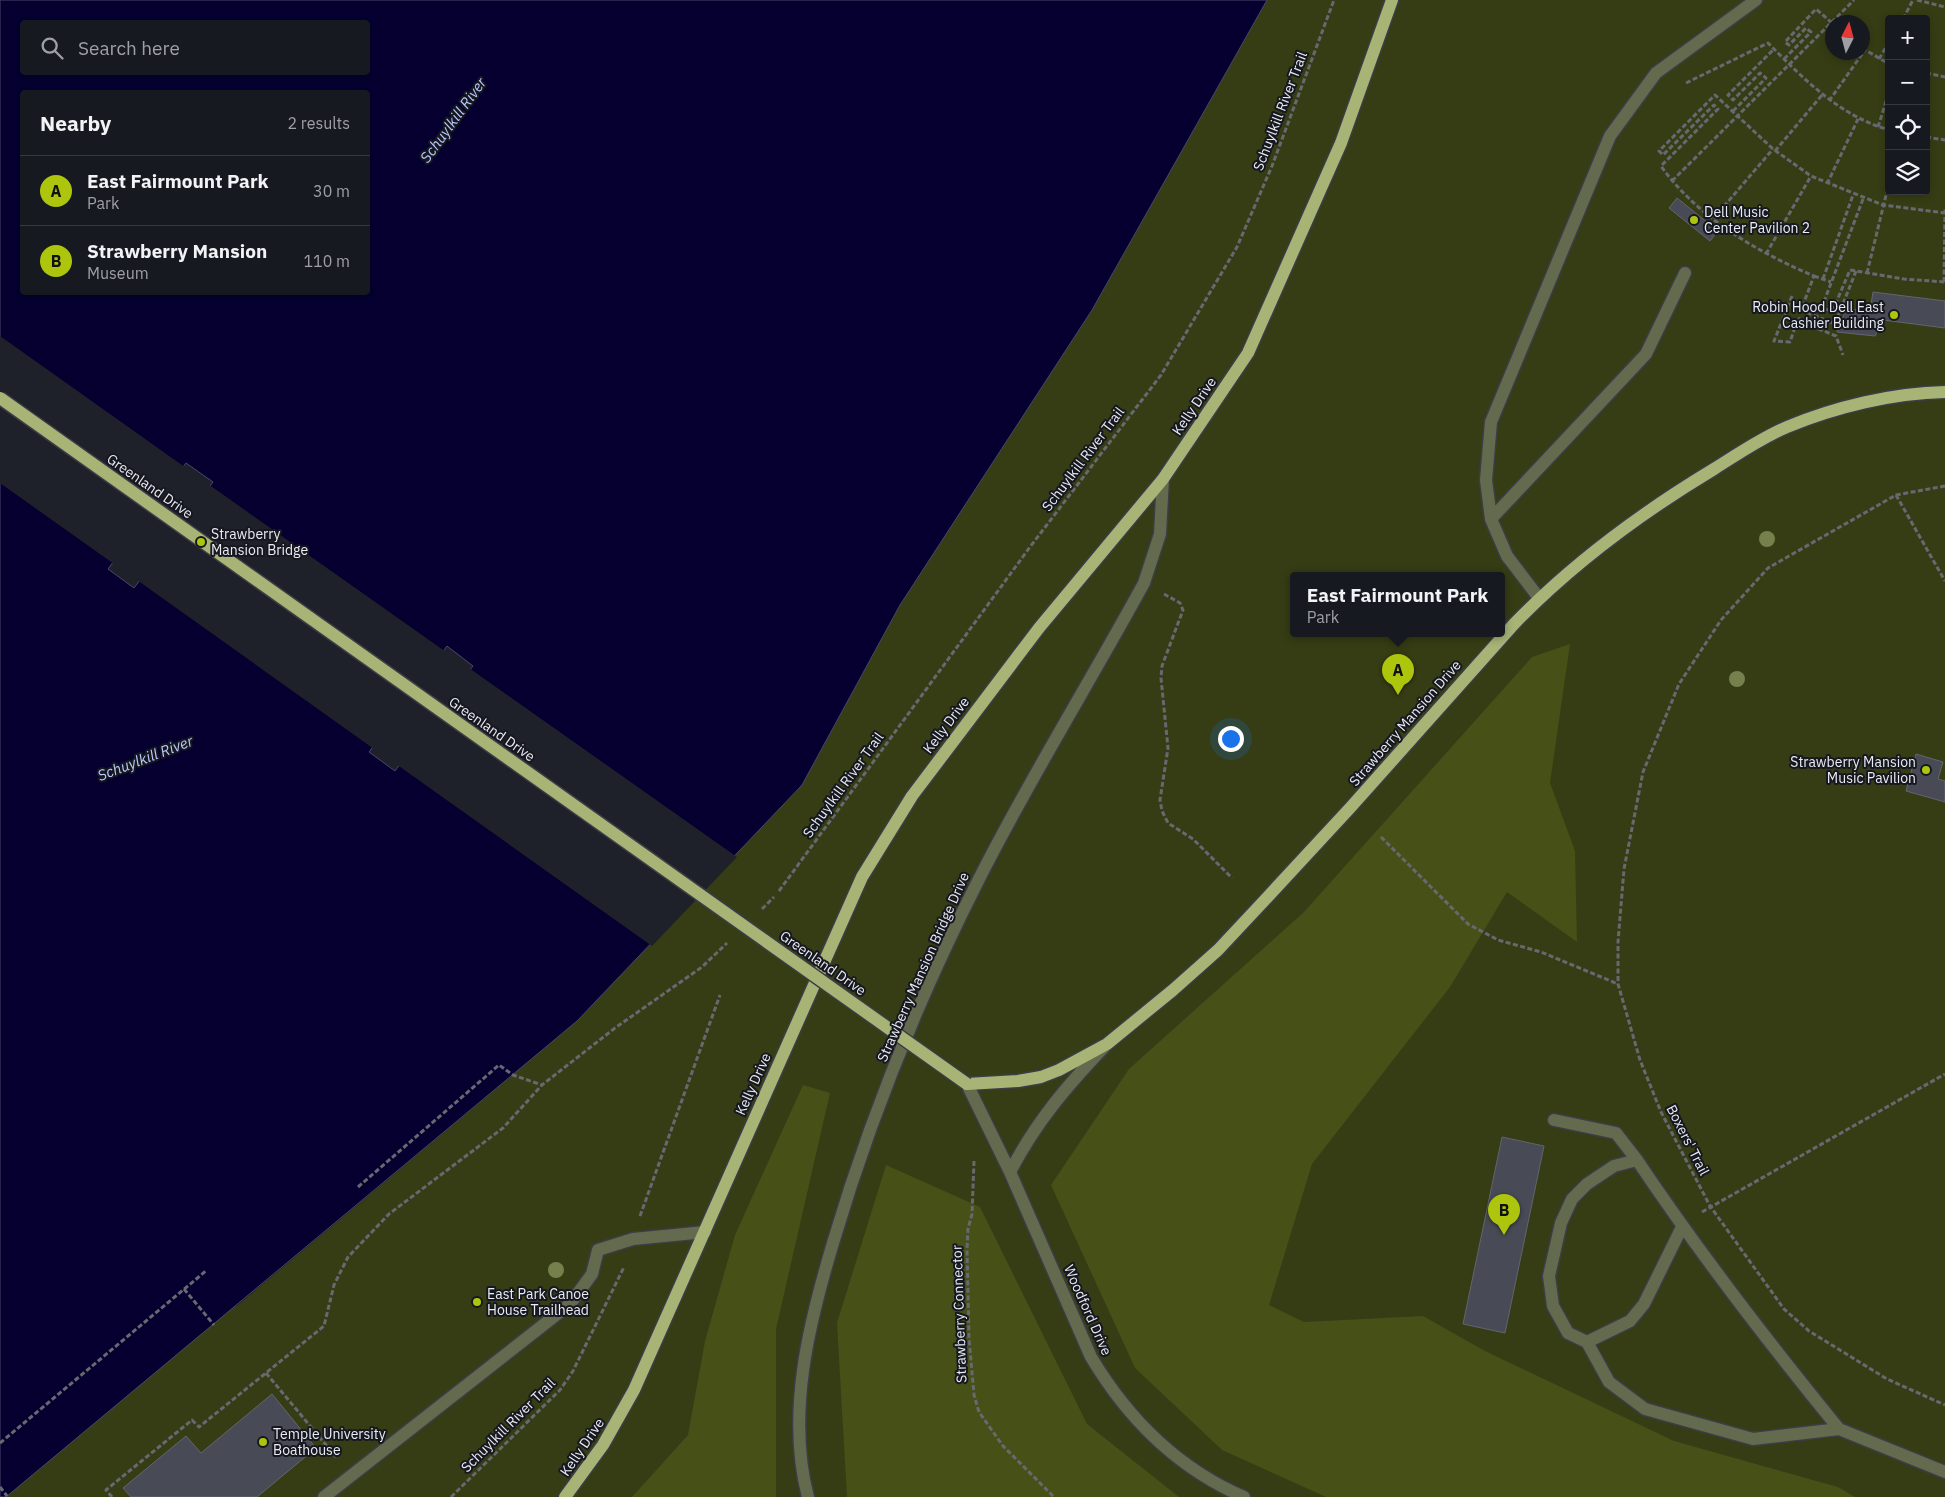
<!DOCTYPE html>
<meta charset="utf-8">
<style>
:root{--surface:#171920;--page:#202229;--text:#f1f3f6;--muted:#9ea0a5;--line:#36383e;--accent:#adc60d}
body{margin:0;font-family:"IBM Plex Sans",sans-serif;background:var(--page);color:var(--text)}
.controls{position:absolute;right:15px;top:15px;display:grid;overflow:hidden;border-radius:5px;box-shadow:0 2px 8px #0003}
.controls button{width:45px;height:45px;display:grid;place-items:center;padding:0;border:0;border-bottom:1px solid var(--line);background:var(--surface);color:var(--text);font:25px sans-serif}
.compass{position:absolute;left:1825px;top:15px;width:45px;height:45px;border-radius:50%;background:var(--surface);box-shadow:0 2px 8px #0003;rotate:6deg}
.you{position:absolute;left:1230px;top:738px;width:18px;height:18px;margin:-12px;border:4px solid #fff;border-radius:50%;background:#1a73e8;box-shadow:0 0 0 8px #1a73e833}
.badge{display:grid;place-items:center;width:32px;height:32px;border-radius:50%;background:var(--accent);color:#111;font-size:16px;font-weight:700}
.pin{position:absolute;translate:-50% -41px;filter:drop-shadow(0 1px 2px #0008)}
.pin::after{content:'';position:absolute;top:26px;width:18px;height:15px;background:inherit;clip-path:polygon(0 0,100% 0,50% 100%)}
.popup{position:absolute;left:1290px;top:572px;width:215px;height:65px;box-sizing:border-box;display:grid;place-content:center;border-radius:5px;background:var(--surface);filter:drop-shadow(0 1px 4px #0005);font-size:16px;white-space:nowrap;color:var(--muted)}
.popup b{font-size:19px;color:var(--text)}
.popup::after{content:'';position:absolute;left:50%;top:100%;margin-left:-10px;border:10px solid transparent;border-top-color:var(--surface)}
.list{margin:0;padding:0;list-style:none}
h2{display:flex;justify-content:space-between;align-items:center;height:65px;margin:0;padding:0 20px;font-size:21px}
h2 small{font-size:16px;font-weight:400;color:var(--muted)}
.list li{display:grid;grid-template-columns:32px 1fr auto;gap:15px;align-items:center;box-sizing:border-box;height:70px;padding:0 20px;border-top:1px solid var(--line)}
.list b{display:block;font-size:19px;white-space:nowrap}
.list p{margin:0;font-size:16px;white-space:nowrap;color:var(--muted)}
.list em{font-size:16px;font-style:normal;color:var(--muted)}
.icon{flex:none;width:28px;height:28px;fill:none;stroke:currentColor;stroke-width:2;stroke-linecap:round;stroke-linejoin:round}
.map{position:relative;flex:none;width:1945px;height:1497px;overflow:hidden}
.search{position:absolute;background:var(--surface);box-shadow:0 2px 8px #0003;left:20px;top:20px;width:350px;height:55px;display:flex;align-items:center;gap:12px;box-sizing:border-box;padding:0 18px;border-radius:5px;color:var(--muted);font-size:19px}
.panel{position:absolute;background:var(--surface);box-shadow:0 2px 8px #0003;left:20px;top:90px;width:350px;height:205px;border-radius:5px}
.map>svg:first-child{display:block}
.green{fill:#363d14;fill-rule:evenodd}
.forest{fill:#465017}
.water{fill:#050030;stroke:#4a476a;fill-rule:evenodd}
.pier{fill:#1f212a}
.building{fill:#484b55;stroke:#62656f}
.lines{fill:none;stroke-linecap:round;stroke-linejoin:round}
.minor-casing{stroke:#3c3d46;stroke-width:15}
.major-casing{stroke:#3c3d46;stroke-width:15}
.path{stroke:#676971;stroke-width:3;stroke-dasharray:5 2.5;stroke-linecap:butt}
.minor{stroke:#646a4d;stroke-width:12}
.major{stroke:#a7b476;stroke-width:12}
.major-bridge-casing{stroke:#3c3d46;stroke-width:15;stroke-linecap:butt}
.major-bridge{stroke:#a7b476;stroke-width:12}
.tree{fill:#75804c}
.poi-dot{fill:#adc60d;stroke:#161820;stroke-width:2}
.labels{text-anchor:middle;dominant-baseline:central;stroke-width:4;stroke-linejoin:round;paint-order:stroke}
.street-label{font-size:14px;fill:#ebecf3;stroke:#161820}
.poi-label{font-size:14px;fill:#ebecf3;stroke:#161820;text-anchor:start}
.water-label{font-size:15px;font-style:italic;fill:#bbc8ff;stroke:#161820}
</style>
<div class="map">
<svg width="1945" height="1497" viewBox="0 0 1945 1497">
<rect width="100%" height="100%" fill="#1f212a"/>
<path class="green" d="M1267,0H1945V1497H0V1434L238,1305L577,1021L802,785L900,605L1092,310ZM1889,19H1926V191H1889ZM1832,22H1862V52H1832ZM1294,576H1502V634H1294Z"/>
<path class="forest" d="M1570,644L1550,783L1575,851L1577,942L1507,892L1450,987L1312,1164L1269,1305L1304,1322L1423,1316L1485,1351L1674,1441L1838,1487L1855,1497H1326L1222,1450L1135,1368L1051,1185L1129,1069L1304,912L1532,657Z
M803,1085L830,1093L776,1329V1497H632L688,1435L705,1341L735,1235Z
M886,1165L980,1207L1087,1424L1179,1497H847L837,1323Z"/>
<path class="water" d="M0,0H1267L1092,310L900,605L802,785L577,1021L6,1497H0ZM22,22H368V72H22ZM22,92H368V292H22ZM186,463L213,482L134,588L108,569ZM447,646L473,666L395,771L369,752Z"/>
<path class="pier" d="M0,336L186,468L114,564L0,483Z
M208,484L446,652L374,749L137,580Z
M469,668L737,857L652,946L396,764Z"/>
<path class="building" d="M1677,198L1718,231L1710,241L1669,208Z
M1873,292L1945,301V328L1883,320L1875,336L1837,332L1846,309L1870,311Z
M1916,754L1943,762L1938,779L1945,781V802L1906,791Z
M1502,1137L1544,1146L1505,1333L1463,1324Z
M272,1394L316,1448L257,1497H131L123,1488L186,1436L201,1453Z"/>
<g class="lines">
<defs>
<path id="minor" d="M1491,519L1646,354L1685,273
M1539,598L1507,556L1491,519L1486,480L1491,422L1610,136L1656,73L1756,0
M967,1084L1010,1172L1091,1357C1128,1419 1177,1468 1244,1497
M1554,1120L1616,1133L1637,1160
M1010,1172C1036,1122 1066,1087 1104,1047
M1587,1342L1630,1321L1644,1304L1682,1227
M1839,1429C1768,1342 1700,1254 1637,1160L1614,1166L1587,1184L1572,1199L1561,1223L1549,1276L1553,1306L1568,1333L1587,1342L1609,1382L1645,1409L1753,1439L1839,1429L1945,1472
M324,1497L570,1304L592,1274L598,1250L633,1239L705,1232
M808,1497C786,1414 809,1323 833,1243C870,1118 920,995 979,879C1030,778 1090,682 1144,583L1160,534L1163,479"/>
<path id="major" d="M967,1084L1018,1081L1041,1077L1059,1070L1107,1044L1173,990L1218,950L1262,903L1350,808L1514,624C1573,563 1641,513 1714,469C1738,454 1761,438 1787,427C1835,407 1893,393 1945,392
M565,1497L603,1445L634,1390L862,877L912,796L1039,628L1163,479L1248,353L1341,143L1392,0"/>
</defs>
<use href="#minor" class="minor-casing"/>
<use href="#major" class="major-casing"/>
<path class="path" d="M1917,0L1945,7
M1903,19L1913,0
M1862,48L1889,64
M1784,59L1811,32L1806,28L1789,45L1785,42L1816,9L1832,23
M1879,59L1889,42
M1926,73L1945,77
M1686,83L1768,43C1804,79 1838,115 1889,130
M1829,101L1865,50
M1733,111L1766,78L1760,73L1733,100L1728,95L1774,49
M1878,127L1889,92
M1926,137L1945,140
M1775,151L1822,95
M1672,181L1854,0
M1827,184L1858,119
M1863,199L1822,307L1832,312L1850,270L1904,279L1945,282
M1714,218L1773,149
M1766,254L1811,176
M1856,271L1835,324L1801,310L1814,276C1757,252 1697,217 1661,166L1718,109L1714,105L1663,155L1659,151L1715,95L1773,149L1811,176L1883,205L1945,213
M1867,273L1889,183
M1814,276L1831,282
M1823,279L1853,195
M1944,282L1945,207
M1792,296L1774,341L1790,342L1798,318L1809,325L1836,336L1843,355
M1945,486L1896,495L1768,568L1721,620L1679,684L1643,772L1624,869L1618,942V984L1640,1060L1661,1112L1710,1206L1784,1309L1809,1331L1887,1379L1945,1405
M1896,495L1945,581
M1164,594L1180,603L1183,610L1162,666L1161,678L1168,748L1160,800L1162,811L1168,823L1193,839L1232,878
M1381,837L1468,924L1498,940L1541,952L1618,984
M779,891L1030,547L1161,375L1237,247L1272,166L1334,0
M762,909L774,897
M974,1161L972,1214L968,1229L967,1249L969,1338L974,1395L979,1412L1003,1446L1054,1497
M358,1187L499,1065L513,1075L542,1085
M1702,1212L1945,1074
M640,1216L720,995
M184,1289L214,1325
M266,1373L336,1457
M0,1443L207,1270
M0,1487L7,1496
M112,1497L106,1490L192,1420L199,1427L324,1326L334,1285L348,1257L389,1214L503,1128L542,1085L615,1028L702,967L727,943
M451,1497L560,1390L573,1371L624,1267"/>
<use href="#minor" class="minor"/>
<use href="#major" class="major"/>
<defs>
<path id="major-bridge" d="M0,398L967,1084"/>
</defs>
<use href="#major-bridge" class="major-bridge-casing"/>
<use href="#major-bridge" class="major-bridge"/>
</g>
<g class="tree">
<circle cx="1767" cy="539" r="8"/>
<circle cx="1737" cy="679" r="8"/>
<circle cx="556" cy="1270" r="8"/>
</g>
<g class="poi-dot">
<circle cx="1694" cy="220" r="5"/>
<circle cx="1894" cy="315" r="5"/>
<circle cx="201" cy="542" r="5"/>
<circle cx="1926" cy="770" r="5"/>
<circle cx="477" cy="1302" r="5"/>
<circle cx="263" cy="1442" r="5"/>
</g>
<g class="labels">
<g class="street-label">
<text transform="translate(1280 111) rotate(-69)">Schuylkill River Trail</text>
<text transform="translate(1194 406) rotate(-56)">Kelly Drive</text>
<text transform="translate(1083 459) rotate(-53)">Schuylkill River Trail</text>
<text transform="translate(150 486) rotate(35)">Greenland Drive</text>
<text transform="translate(1405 723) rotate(-49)">Strawberry Mansion Drive</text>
<text transform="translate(946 725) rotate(-53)">Kelly Drive</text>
<text transform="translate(492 729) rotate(35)">Greenland Drive</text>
<text transform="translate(843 785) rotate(-54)">Schuylkill River Trail</text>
<text transform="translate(823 963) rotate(35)">Greenland Drive</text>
<text transform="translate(923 967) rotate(-66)">Strawberry Mansion Bridge Drive</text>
<text transform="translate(753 1084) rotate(-66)">Kelly Drive</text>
<text transform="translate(1688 1140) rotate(63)">Boxers' Trail</text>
<text transform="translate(1088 1310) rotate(66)">Woodford Drive</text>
<text transform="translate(959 1314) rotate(-92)">Strawberry Connector</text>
<text transform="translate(508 1425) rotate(-45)">Schuylkill River Trail</text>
<text transform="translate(582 1447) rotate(-56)">Kelly Drive</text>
</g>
<g class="poi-label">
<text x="1704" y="212">Dell Music<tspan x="1704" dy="16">Center Pavilion 2</tspan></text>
<text x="1884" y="307" text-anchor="end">Robin Hood Dell East<tspan x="1884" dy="16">Cashier Building</tspan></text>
<text x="211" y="534">Strawberry<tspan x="211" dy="16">Mansion Bridge</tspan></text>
<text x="1916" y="762" text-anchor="end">Strawberry Mansion<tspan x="1916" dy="16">Music Pavilion</tspan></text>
<text x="487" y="1294">East Park Canoe<tspan x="487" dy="16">House Trailhead</tspan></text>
<text x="273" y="1434">Temple University<tspan x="273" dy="16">Boathouse</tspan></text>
</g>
<g class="water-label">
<text transform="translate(453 120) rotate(-54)">Schuylkill River</text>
<text transform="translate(145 758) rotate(-21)">Schuylkill River</text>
</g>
</g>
</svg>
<div class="controls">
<button>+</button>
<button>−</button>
<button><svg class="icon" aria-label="locate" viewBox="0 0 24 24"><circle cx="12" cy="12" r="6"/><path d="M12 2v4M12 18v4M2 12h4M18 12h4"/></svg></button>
<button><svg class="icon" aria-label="layers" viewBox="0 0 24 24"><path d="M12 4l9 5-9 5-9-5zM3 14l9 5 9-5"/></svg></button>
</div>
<svg class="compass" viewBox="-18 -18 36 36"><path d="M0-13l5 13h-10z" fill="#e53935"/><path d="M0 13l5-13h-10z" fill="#9ea0a5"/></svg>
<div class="you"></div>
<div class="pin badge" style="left:1398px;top:695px">A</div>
<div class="popup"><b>East Fairmount Park</b>Park</div>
<div class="pin badge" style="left:1504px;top:1235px">B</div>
<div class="search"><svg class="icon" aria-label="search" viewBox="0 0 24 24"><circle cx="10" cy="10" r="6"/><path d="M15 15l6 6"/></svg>Search here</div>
<section class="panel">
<h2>Nearby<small>2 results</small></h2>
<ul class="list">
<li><span class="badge">A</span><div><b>East Fairmount Park</b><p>Park</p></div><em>30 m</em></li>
<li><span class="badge">B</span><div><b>Strawberry Mansion</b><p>Museum</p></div><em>110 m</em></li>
</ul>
</section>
</div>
